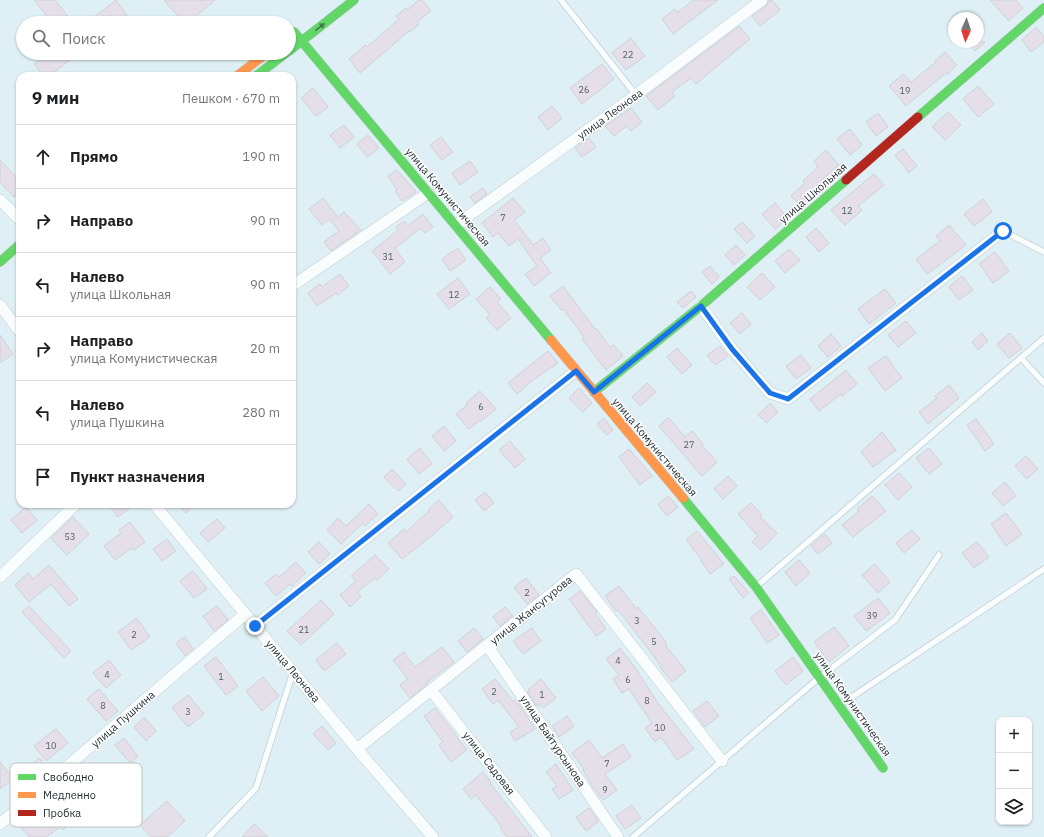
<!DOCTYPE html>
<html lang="ru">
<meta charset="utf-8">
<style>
:root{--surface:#fff;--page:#f2f2f2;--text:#202124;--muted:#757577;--line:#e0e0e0}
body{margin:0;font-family:"IBM Plex Sans",sans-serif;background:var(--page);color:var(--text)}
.controls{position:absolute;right:12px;bottom:12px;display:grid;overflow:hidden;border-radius:8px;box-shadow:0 1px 3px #0004}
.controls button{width:36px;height:36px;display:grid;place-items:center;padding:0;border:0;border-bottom:1px solid var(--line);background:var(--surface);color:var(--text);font:20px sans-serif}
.compass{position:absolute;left:948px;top:12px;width:36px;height:36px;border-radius:50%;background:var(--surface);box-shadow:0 1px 3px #0004;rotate:183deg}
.stop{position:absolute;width:12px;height:12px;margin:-9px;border:3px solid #1a73e8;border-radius:50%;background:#fff}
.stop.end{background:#1a73e8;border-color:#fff;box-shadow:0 1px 4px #0008}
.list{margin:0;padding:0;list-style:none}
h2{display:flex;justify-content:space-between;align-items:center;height:52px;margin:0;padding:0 16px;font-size:17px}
h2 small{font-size:13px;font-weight:400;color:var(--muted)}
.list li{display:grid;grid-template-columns:26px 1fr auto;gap:12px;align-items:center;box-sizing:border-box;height:64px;padding:0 16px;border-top:1px solid var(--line)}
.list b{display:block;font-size:15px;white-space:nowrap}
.list p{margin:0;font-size:13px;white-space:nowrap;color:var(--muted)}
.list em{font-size:13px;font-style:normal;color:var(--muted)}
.icon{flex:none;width:22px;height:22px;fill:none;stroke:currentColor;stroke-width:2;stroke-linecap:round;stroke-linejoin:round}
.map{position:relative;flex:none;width:1044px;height:837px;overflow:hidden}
.search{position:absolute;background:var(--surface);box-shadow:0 1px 3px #0004;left:16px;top:16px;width:280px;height:44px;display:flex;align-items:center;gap:10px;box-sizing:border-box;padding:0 14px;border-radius:22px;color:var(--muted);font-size:15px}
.panel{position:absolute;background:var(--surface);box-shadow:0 1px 3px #0004;left:16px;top:72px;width:280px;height:436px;border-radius:12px}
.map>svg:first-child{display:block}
.building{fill:#e4dfe8;stroke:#cfd1d6}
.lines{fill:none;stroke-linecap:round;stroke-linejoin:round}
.lane-casing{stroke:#bfcdd1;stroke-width:7}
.street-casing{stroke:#bfcdd1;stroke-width:12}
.fast-casing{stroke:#bfcdd1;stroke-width:10}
.slow-casing{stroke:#bfcdd1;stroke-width:10}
.jam-casing{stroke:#bfcdd1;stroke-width:10}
.lane{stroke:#fafdfe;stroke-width:5.5}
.street{stroke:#fafdfe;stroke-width:11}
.fast{stroke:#63d668;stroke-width:9}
.slow{stroke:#ff974d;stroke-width:9}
.jam{stroke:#b3261e;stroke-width:9}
.oneway{fill:#407b4b}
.route{stroke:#1a73e8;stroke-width:5}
.labels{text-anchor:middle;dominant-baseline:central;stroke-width:3;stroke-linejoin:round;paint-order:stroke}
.number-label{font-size:9px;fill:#545c61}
.street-label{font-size:11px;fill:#243034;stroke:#fff}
.key{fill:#fff;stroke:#bdc1c2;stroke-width:1}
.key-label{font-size:11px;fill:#243034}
</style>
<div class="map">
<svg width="1044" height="837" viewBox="0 0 1044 837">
<rect width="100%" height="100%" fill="#def0f5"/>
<path class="building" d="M34,0H55L73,23H52Z
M116,0L127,15L117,23H86Z
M164,0H215L188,23H184Z
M419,0H422L431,11L417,22L419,24L410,32L409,31L360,73L349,59L365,45L367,47L399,19L396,16L406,8L407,10Z
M694,0H718L673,34L662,19L675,9L678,12Z
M769,0H772L780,10L760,26L752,16L766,6Z
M990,0H1016L1023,8L1009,21Z
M739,26L750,39L696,84L691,78L672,92L675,96L658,110L646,96Z
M1036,27L1044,37V42L1031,52L1022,40Z
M631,38L645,56L626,70L612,53Z
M967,42H985L975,51Z
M945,52L957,65L948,74L946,73L906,106L889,86L903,74L911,82L936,62L935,61Z
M48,53H79L49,76H44L34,64Z
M602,64L614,79L582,104L570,88Z
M978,86L994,104L978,117L963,99Z
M313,88L328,107L316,116L301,98Z
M552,106L562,118L548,130L538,117Z
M631,108L642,122L631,131L627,126L614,136L605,126Z
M948,112L961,125L945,140L932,127Z
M878,113L888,127L876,136L866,122Z
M344,125L354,137L340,148L330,135Z
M850,129L862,145L850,155L837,139Z
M368,135L379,148L367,157L357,144Z
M441,137L453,152L442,160L430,145Z
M589,138L596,147L582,157L575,148Z
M903,149L917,166L909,173L895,155Z
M826,150L839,165L823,179L826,183L801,206L791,196L805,183L803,181L818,167L814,161Z
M0,160L16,177L20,174V191L14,197L0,182Z
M470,161L478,172L460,185L452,173Z
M397,170L416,192L402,201L395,191L397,190L388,176Z
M874,174L884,185L858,206L862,210L845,225L831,210Z
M483,188L487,194L475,203L470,197Z
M323,198L338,217L344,212L361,230L331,251L324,242L339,231L329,219L322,225L309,209Z
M513,198L525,212L514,220L533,245L543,238L551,250L540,258L551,273L534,286L525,274L537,266L518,239L509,246L498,233L493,237L482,223Z
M983,199L992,212L974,226L964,214Z
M775,203L788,218L775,229L762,214Z
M423,214L433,227L425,233L421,228L395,248L405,262L390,274L372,251L398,230L396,227L404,221L408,226Z
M742,222L755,236L747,243L734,229Z
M949,225L966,245L927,274L916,259L940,241L936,236Z
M816,228L829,243L819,252L806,237Z
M736,245L745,255L734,265L725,255Z
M458,248L466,260L450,271L442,259Z
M789,249L800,260L785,273L775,261Z
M995,252L1009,271L993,283L979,264Z
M710,266L719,277L712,284L702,272Z
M762,273L775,287L760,300L747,287Z
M340,274L349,286L338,295L336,293L317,306L308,293L320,284L322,287Z
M962,276L973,290L959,300L949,287Z
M458,278L470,294L449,309L437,294Z
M563,286L595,329L596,328L610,347L614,345L623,356L606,370L582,339L584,337L563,309L561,310L550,296Z
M490,287L501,299L497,302L511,318L497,330L486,318L490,315L476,299Z
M885,289L896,303L869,324L858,309Z
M691,291L696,297L683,308L677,302Z
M742,313L751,324L740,334L730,323Z
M906,321L916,333L898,347L888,335Z
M982,333L988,341L978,350L972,342Z
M1010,333L1022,348L1009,358L997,344Z
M831,334L841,346L828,357L818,346Z
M0,335L13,354L0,363Z
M720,346L728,356L715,365L707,355Z
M677,348L692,365L682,374L667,357Z
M548,351L558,363L534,379L517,394L508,383Z
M801,355L811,368L796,379L786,366Z
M886,356L902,378L885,391L868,368Z
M846,370L857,384L842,396L841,394L819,411L810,399Z
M647,383L656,392L640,406L632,397Z
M949,385L959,398L928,424L919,412L937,398L935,396Z
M579,388L592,403L583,412L569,398Z
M480,391L496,409L481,421L480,420L469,429L456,414L467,405L466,403Z
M770,403L778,412L767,423L758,415Z
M668,417L685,437L692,431L703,444L702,445L717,462L702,476L659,426Z
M604,418L613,430L607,435L597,424Z
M976,419L994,444L985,451L967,425Z
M444,426L456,441L444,451L432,436Z
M882,432L896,450L873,467L861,452Z
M510,441L525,459L515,468L499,450Z
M420,448L432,464L419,474L407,459Z
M929,448L942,464L929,474L916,458Z
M629,449L652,476L640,485L619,457Z
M1026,456L1038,469L1027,479L1015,466Z
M392,469L406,484L398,491L384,477Z
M899,473L912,487L898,500L885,485Z
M728,476L737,486L723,499L714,489Z
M1005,482L1016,496L1003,506L992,493Z
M485,492L494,503L484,511L475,500Z
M668,496L678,507L667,516L658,505Z
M872,496L886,511L853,537L842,525L859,511L857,509Z
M439,500L453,517L429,538L402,559L388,543L404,529L406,532L429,511L428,510Z
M751,503L762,515L760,517L777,533L761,550L752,542L758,536L738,514Z
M108,504H135L118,517Z
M177,504H195L186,513Z
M369,504L378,514L365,526L363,523L341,544L327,530L338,518L346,526Z
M26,507L37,520L22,533L11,520Z
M1006,513L1022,534L1006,546L991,524Z
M73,517L89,534L67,555L51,538Z
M217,519L225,528L208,542L200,533Z
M130,522L145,542L134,550L132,548L115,560L104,546L121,533L119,530Z
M912,530L920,539L904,553L896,543Z
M697,531L724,564L710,574L701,561L702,560L686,540Z
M825,534L832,543L818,554L811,546Z
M167,539L176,551L162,561L153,549Z
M319,542L330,554L319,564L308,552Z
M977,542L989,557L974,568L962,553Z
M375,555L389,569L377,580L375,578L357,592L361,597L350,607L340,595L356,581L351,576Z
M799,560L810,573L796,586L785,572Z
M296,562L306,573L292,586L290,584L276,596L265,583L276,574L279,577Z
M875,564L890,582L878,593L862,575Z
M49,565L78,599L69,606L51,584L29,602L15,585L28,573L33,579Z
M193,571L207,589L194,598L180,581Z
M734,576L749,593L743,598L729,579Z
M526,578L539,595L527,604L514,587Z
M619,586L636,609L638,607L655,628L667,644L665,645L686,671L672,682L660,667L661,666L636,633L618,610L616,611L605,596Z
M580,591L597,612L595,613L606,629L596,636L569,599Z
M878,598L890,613L866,631L854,616Z
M321,600L334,614L301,645L287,631Z
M29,606L71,651L64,658L22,612Z
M217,606L228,620L214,631L203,616Z
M505,607L513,616L500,626L493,617Z
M761,610L779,635L767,643L750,618Z
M137,618L150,637L131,650L118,632Z
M834,627L849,646L829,662L814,642Z
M474,628L483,639L467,652L458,641Z
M532,628L541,641L523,654L513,641Z
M185,637L193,649L185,656L176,643Z
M337,643L346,654L324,671L316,660Z
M442,647L454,662L426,683L427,684L410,698L400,685L408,679L393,660L404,652L415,667Z
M620,648L634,666L658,703L694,749L677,760L661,737L655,742L645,728L652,723L629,689L622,693L613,679L619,675L606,659Z
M216,657L238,686L226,695L204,666Z
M793,657L803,671L786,685L775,671Z
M109,660L121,675L106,688L93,673Z
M263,677L279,696L262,711L246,691Z
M495,679L514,702L516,700L535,729L515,741L510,732L519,727L498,700L493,704L482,689Z
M541,679L556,698L543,708L540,705L537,706L527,692L529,691L528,690Z
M99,689L118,711L106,721L87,699Z
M188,695L204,714L188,727L172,708Z
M707,701L719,716L705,727L693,711Z
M435,708L467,750L451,762L439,745L443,742L424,716Z
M567,716L574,726L559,737L552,726Z
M144,717L156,731L146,741L134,727Z
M322,726L336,743L328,750L313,734Z
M56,729L68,743L46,761L34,746Z
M124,738L138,756L130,763L115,745Z
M589,740L602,758L623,744L631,757L605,774L617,790L603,800L593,787L583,770L584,769L572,753Z
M39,758L51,771L38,782L26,769Z
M0,762L14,779L0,789Z
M556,764L573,790L559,799L552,789L557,786L546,772Z
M483,772L491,782L490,783L532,837H507L500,828L502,827L476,795L471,799L463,789Z
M82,785L94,801L73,817L75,820L63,830L60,827L46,837H29L21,827L46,809L44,807L57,797L60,801Z
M167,801L185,821L167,837H151L140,825Z
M632,805L641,818L625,829L616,816Z
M589,808L599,821L586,831L576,817Z
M254,824L268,837H242Z"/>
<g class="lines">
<defs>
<path id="lane" d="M561,0L636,95
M1003,231L1044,252
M1021,358L1044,383
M758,585L1044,338
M840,705L1044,569
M209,837L256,788L293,672
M633,837L820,677L895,620L939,555"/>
<path id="street" d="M0,200L20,220
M456,225L636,95L762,0
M292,286L428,193
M0,305L20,332
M701,306L732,349L770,393L788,399L1003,231
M154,504L357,749L433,837
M0,577L76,504
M255,626L576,371
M487,645L618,837
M431,690L546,837
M357,749L576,574L722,761
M0,824L245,614"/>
<path id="fast" d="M294,32L551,340
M289,51L354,0
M256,76L286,53
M918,117L1044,8
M0,262L20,244
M594,392L701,306L846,180
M683,498L756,587L883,768"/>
<path id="slow" d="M237,76L263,56
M551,340L683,498"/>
<path id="jam" d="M846,180L918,117"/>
</defs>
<use href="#lane" class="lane-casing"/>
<use href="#street" class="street-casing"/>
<use href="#fast" class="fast-casing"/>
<use href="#slow" class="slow-casing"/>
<use href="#jam" class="jam-casing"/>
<use href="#lane" class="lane"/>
<use href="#street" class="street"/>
<use href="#fast" class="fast"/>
<use href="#slow" class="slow"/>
<use href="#jam" class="jam"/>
</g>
<defs><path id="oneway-solid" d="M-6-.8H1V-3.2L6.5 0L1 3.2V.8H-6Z"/></defs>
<use class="oneway" href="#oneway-solid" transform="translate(320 27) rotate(-38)"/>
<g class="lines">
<path class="route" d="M255,626L576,371L594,392L701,306L732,349L770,393L788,399L1003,231"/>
</g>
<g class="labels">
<g class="number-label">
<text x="628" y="54">22</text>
<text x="584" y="89">26</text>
<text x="905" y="90">19</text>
<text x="847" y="210">12</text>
<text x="503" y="217">7</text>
<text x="388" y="256">31</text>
<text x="454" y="294">12</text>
<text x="481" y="406">6</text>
<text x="689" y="444">27</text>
<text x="70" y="536">53</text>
<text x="527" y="592">2</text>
<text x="872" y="615">39</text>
<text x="637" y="620">3</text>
<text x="304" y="629">21</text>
<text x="134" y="634">2</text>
<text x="654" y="641">5</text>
<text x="618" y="660">4</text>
<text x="107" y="674">4</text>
<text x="221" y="676">1</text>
<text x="628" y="679">6</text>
<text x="494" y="691">2</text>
<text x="542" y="694">1</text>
<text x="647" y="700">8</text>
<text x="103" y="705">8</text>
<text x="188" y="711">3</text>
<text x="660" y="727">10</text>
<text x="51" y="745">10</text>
<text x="607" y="763">7</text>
<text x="605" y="789">9</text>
</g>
<g class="street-label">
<text transform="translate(610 114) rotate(-36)">улица Леонова</text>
<text transform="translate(813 193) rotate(-41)">улица Школьная</text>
<text transform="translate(448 197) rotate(50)">улица Комунистическая</text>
<text transform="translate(655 447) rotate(50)">улица Комунистическая</text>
<text transform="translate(531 610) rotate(-39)">улица Жансугурова</text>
<text transform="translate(293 671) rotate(50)">улица Леонова</text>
<text transform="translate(853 704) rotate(55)">улица Комунистическая</text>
<text transform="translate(123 719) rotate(-41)">улица Пушкина</text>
<text transform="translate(553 741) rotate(56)">улица Байтурсынова</text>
<text transform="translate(489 763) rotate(52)">улица Садовая</text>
</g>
</g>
<rect x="10" y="763" width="132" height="64" rx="6" class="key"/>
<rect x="18" y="774" width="18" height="6" fill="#63d668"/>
<rect x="18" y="792" width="18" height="6" fill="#ff974d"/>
<rect x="18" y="810" width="18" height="6" fill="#b3261e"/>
<g class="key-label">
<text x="43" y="781">Свободно</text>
<text x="43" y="799">Медленно</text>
<text x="43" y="817">Пробка</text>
</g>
</svg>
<div class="controls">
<button>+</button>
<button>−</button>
<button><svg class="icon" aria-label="layers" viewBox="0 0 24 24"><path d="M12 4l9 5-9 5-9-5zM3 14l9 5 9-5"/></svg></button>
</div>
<svg class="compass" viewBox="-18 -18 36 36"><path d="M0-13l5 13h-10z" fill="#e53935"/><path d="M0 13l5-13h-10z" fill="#757577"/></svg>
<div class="stop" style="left:1003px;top:231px"></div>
<div class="stop end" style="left:255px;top:626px"></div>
<div class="search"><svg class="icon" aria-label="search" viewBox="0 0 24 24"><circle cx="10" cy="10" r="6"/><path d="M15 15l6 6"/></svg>Поиск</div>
<section class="panel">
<h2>9 мин<small>Пешком · 670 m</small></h2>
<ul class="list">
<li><svg class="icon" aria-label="ahead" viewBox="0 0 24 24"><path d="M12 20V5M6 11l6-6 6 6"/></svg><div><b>Прямо</b></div><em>190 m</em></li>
<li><svg class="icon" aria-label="right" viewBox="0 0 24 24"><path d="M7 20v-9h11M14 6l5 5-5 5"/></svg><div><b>Направо</b></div><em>90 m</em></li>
<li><svg class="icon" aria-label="left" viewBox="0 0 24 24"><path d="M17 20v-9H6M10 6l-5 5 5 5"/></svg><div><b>Налево</b><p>улица Школьная</p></div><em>90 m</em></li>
<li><svg class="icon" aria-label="right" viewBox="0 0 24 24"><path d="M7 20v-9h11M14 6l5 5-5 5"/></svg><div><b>Направо</b><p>улица Комунистическая</p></div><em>20 m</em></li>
<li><svg class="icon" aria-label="left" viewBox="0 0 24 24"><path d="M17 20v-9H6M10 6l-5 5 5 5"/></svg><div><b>Налево</b><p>улица Пушкина</p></div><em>280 m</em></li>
<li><svg class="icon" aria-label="arrive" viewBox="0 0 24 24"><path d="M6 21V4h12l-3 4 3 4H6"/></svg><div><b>Пункт назначения</b></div></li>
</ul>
</section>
</div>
